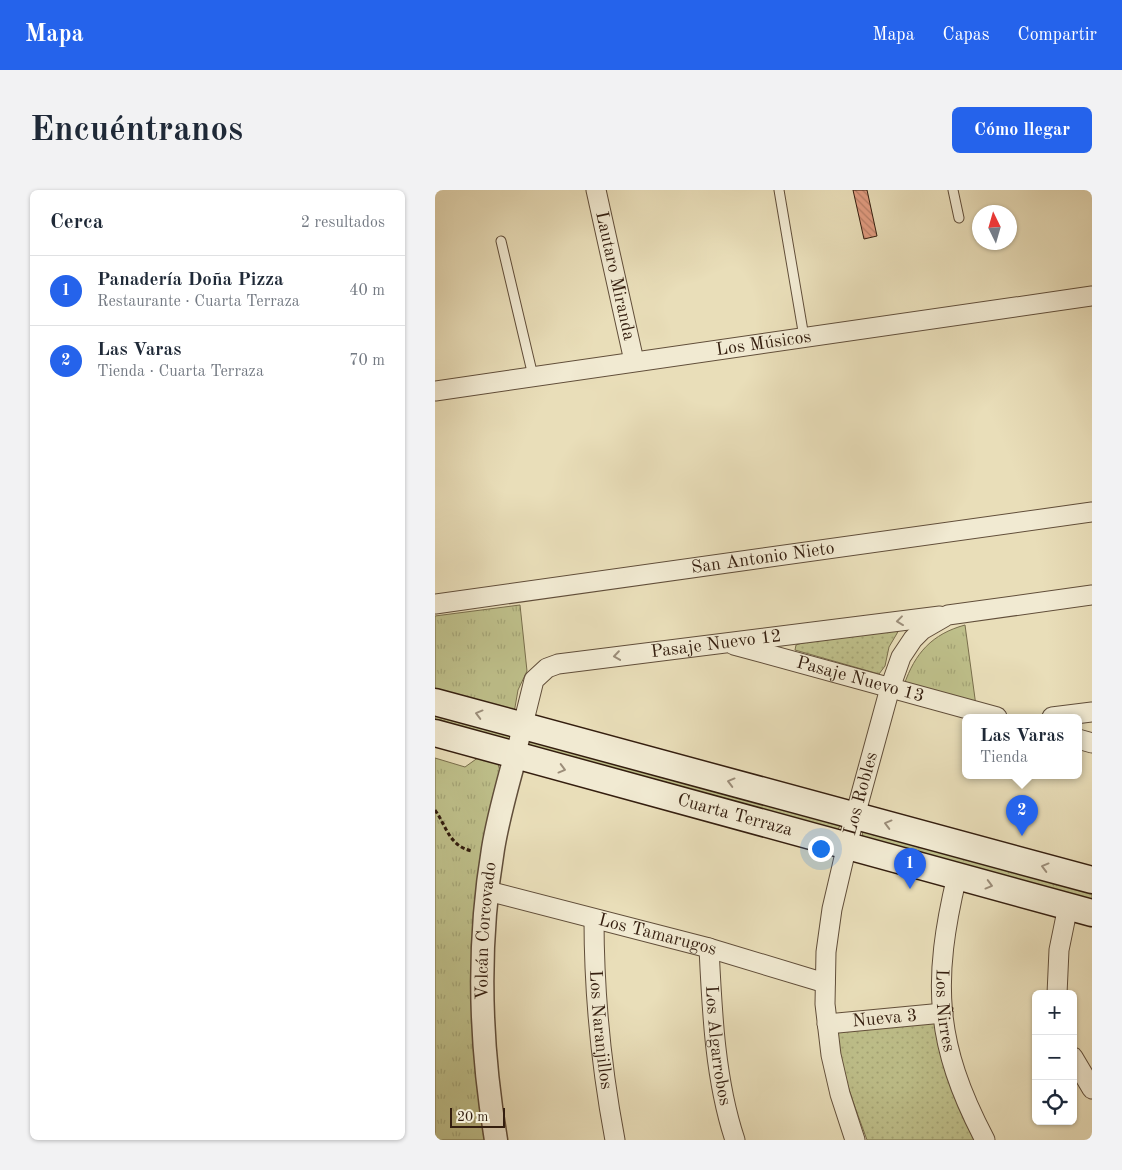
<!DOCTYPE html>
<html lang="es">
<meta charset="utf-8">
<style>
:root{--surface:#fff;--page:#f2f2f3;--text:#1f2937;--muted:#747a83;--line:#e0e1e3;--accent:#2563eb}
body{margin:0;font-family:"Old Standard TT",serif;background:var(--page);color:var(--text)}
.controls{position:absolute;right:15px;bottom:15px;display:grid;overflow:hidden;border-radius:8px;box-shadow:0 1px 4px #0004}
.controls button{width:45px;height:45px;display:grid;place-items:center;padding:0;border:0;border-bottom:1px solid var(--line);background:var(--surface);color:var(--text);font:25px sans-serif}
.compass{position:absolute;left:537px;top:15px;width:45px;height:45px;border-radius:50%;background:var(--surface);box-shadow:0 1px 4px #0004;rotate:355deg}
.scale{position:absolute;left:15px;bottom:12px;width:55px;box-sizing:border-box;padding-left:5px;border:2px solid #341e0f;border-top:0;font-size:14px;line-height:18px;white-space:nowrap;color:#341e0f;-webkit-text-stroke:4px #f1ead2;paint-order:stroke}
.you{position:absolute;left:385px;top:658px;width:18px;height:18px;margin:-12px;border:4px solid #fff;border-radius:50%;background:#1a73e8;box-shadow:0 0 0 8px #1a73e833}
.badge{display:grid;place-items:center;width:32px;height:32px;border-radius:50%;background:var(--accent);color:#fff;font-size:16px;font-weight:700}
.pin{position:absolute;translate:-50% -41px;filter:drop-shadow(0 1px 2px #0008)}
.pin::after{content:'';position:absolute;top:26px;width:18px;height:15px;background:inherit;clip-path:polygon(0 0,100% 0,50% 100%)}
.popup{position:absolute;left:527px;top:524px;width:120px;height:65px;box-sizing:border-box;display:grid;place-content:center;border-radius:8px;background:var(--surface);filter:drop-shadow(0 1px 4px #0005);font-size:16px;white-space:nowrap;color:var(--muted)}
.popup b{font-size:19px;color:var(--text)}
.popup::after{content:'';position:absolute;left:50%;top:100%;margin-left:-10px;border:10px solid transparent;border-top-color:var(--surface)}
.list{margin:0;padding:0;list-style:none}
h2{display:flex;justify-content:space-between;align-items:center;height:65px;margin:0;padding:0 20px;font-size:21px}
h2 small{font-size:16px;font-weight:400;color:var(--muted)}
.list li{display:grid;grid-template-columns:32px 1fr auto;gap:15px;align-items:center;box-sizing:border-box;height:70px;padding:0 20px;border-top:1px solid var(--line)}
.list b{display:block;font-size:19px;white-space:nowrap}
.list p{margin:0;font-size:16px;white-space:nowrap;color:var(--muted)}
.list em{font-size:16px;font-style:normal;color:var(--muted)}
.icon{flex:none;width:28px;height:28px;fill:none;stroke:currentColor;stroke-width:2;stroke-linecap:round;stroke-linejoin:round}
.map{position:relative;flex:none;width:657px;height:950px;overflow:hidden;border-radius:8px}
header{display:flex;align-items:center;gap:30px;box-sizing:border-box;height:70px;padding:0 25px;background:var(--accent);color:#fff}
header strong{font-size:24px}
nav{display:flex;gap:28px;margin-inline-start:auto;font-size:18px}
.intro{display:flex;align-items:center;justify-content:space-between;box-sizing:border-box;height:120px;padding:0 30px}
h1{margin:0;font-size:35px}
.button{padding:12px 22px;border-radius:8px;background:var(--accent);color:#fff;font-size:18px;font-weight:700}
main{display:flex;gap:30px;padding:0 30px}
aside{flex:1;background:var(--surface);border-radius:8px;box-shadow:0 1px 4px #0004}
.map>svg:first-child{display:block}
.grass{fill:url(#grass-tufts);stroke:#796e4c}
.park{fill:url(#park-dots);stroke:#796e4c}
.building{fill:url(#building-back-hatch);stroke:#341e0f}
.lines{fill:none;stroke-linecap:round;stroke-linejoin:round}
.service-casing{stroke:#614e3a;stroke-width:11}
.minor-casing{stroke:#614e3a;stroke-width:21}
.tertiary-casing{stroke:#614e3a;stroke-width:25}
.secondary-casing{stroke:#341e0f;stroke-width:29}
.path{stroke:#341e0f;stroke-width:3;stroke-dasharray:4 2.5;stroke-linecap:butt}
.service{stroke:#f1ead2;stroke-width:9}
.minor{stroke:#f1ead2;stroke-width:19}
.tertiary{stroke:#f1ead2;stroke-width:22}
.secondary{stroke:#f1ead2;stroke-width:26}
.oneway{stroke:#9c8e7a}
.labels{text-anchor:middle;dominant-baseline:central;stroke-width:5;stroke-linejoin:round;paint-order:stroke}
.street-label{font-size:18px;fill:#341e0f;stroke:#f1ead2}
</style>
<header>
<strong>Mapa</strong>
<nav><a>Mapa</a><a>Capas</a><a>Compartir</a></nav>
</header>
<div class="intro"><h1>Encuéntranos</h1><a class="button">Cómo llegar</a></div>
<main>
<aside>
<h2>Cerca<small>2 resultados</small></h2>
<ul class="list">
<li><span class="badge">1</span><div><b>Panadería Doña Pizza</b><p>Restaurante · Cuarta Terraza</p></div><em>40 m</em></li>
<li><span class="badge">2</span><div><b>Las Varas</b><p>Tienda · Cuarta Terraza</p></div><em>70 m</em></li>
</ul>
</aside>
<div class="map">
<svg width="657" height="950" viewBox="0 0 657 950">
<defs>
<pattern id="grass-tufts" width="24" height="20" patternUnits="userSpaceOnUse" patternTransform="scale(1.25)"><rect width="24" height="20" fill="#bebf8a"/><path d="M3 7l-1-3M5 7V3M7 7l1-3M15 17l-1-3M17 17v-4M19 17l1-3" fill="none" stroke="#a4a476"/></pattern>
<pattern id="park-dots" width="8" height="8" patternUnits="userSpaceOnUse" patternTransform="scale(1.25)"><rect width="8" height="8" fill="#bebf8a"/><path d="M2 2h.1M6 6h.1" fill="none" stroke="#a4a476" stroke-width="1.8" stroke-linecap="round"/></pattern>
<pattern id="building-back-hatch" width="6" height="6" patternUnits="userSpaceOnUse" patternTransform="scale(1.25)"><rect width="6" height="6" fill="#e19c81"/><path d="M-1 5l2 2M0 0l6 6M5-1l2 2" fill="none" stroke="#b77f68"/></pattern>
</defs>
<rect width="100%" height="100%" fill="#e9deb9"/>
<filter id="stains"><feTurbulence type="fractalNoise" baseFrequency=".004" numOctaves="4"/><feColorMatrix values="0 0 0 0 .2 0 0 0 0 .09 0 0 0 0 .02 0 0 0 .5 -.17"/></filter>
<radialGradient id="worn" r=".72"><stop offset=".6" stop-color="#630" stop-opacity="0"/><stop offset="1" stop-color="#630" stop-opacity=".3"/></radialGradient>
<path class="grass" d="M85,415L92,481L83,500L79,523L0,502V426Z
M530,435L541,516L469,495C480,463 497,444 530,435Z
M0,522L75,543L74,551L0,534Z
M95,551L406,635L402,640L94,559Z
M44,567L63,574L65,581L60,601L54,950H0V568L30,577Z
M427,641L657,698V711L428,647Z"/>
<path class="park" d="M464,440L454,457L450,476L444,484L360,460L361,455L367,453Z
M497,832L502,836L544,950H432C423,925 399,865 404,840Z"/>
<path class="building" d="M418,0H432L442,46L429,49Z"/>
<g class="lines">
<defs>
<path id="service" d="M344,0L369,147
M518,0L524,28
M66,51L98,186"/>
<g id="minor">
<path id="s1" d="M161,0L199,171"/>
<path id="s2" d="M0,201L657,106"/>
<path id="s3" d="M0,414L657,322"/>
<path id="s4" d="M299,455L562,527"/>
<path d="M617,527L657,522"/>
<path d="M643,549L657,553"/>
<path id="s5" d="M80,567L99,490L112,478L123,474L505,426"/>
<path id="s6" d="M522,686C497,791 499,853 550,950"/>
<path id="s7" d="M53,701L274,758L390,793"/>
<path id="s8" d="M159,729C159,804 166,876 180,950"/>
<path id="s9" d="M274,758C277,821 280,890 300,950"/>
<path d="M622,804L624,760L633,716"/>
<path id="s10" d="M392,834L508,823"/>
<path d="M638,867L657,899"/>
<path id="s11" d="M420,950L405,904L396,865L390,814L391,762L397,719L412,655L455,498L466,467L478,449L487,440L513,425L657,405"/>
</g>
<g id="tertiary">
<path id="s12" d="M61,950C45,855 42,755 58,659C63,628 72,597 80,567"/>
</g>
<g id="secondary">
<path d="M0,512L657,690"/>
<path id="s13" d="M0,543L657,723"/>
</g>
</defs>
<use href="#service" class="service-casing"/>
<use href="#minor" class="minor-casing"/>
<use href="#tertiary" class="tertiary-casing"/>
<use href="#secondary" class="secondary-casing"/>
<path class="path" d="M0,620C12,637 14,656 37,661"/>
<use href="#service" class="service"/>
<use href="#minor" class="minor"/>
<use href="#tertiary" class="tertiary"/>
<use href="#secondary" class="secondary"/>
</g>
<defs><path id="oneway-chevron" d="M-2-3.5L2.5 0L-2 3.5" fill="none" stroke-width="1.6" stroke-linecap="round" stroke-linejoin="round" transform="scale(1.25)"/></defs>
<g class="oneway">
<use href="#oneway-chevron" transform="translate(465 431) rotate(173)"/>
<use href="#oneway-chevron" transform="translate(182 466) rotate(172)"/>
<use href="#oneway-chevron" transform="translate(44 524) rotate(-165)"/>
<use href="#oneway-chevron" transform="translate(127 579) rotate(15)"/>
<use href="#oneway-chevron" transform="translate(296 592) rotate(-165)"/>
<use href="#oneway-chevron" transform="translate(453 634) rotate(-165)"/>
<use href="#oneway-chevron" transform="translate(610 677) rotate(-165)"/>
<use href="#oneway-chevron" transform="translate(554 695) rotate(15)"/>
</g>
<g class="labels">
<g class="street-label">
<text stroke="none"><textPath href="#s1" startOffset="88">Lautaro Miranda</textPath></text>
<text stroke="none"><textPath href="#s2" startOffset="332">Los Músicos</textPath></text>
<text stroke="none"><textPath href="#s3" startOffset="331">San Antonio Nieto</textPath></text>
<text stroke="none"><textPath href="#s5" startOffset="268">Pasaje Nuevo 12</textPath></text>
<text stroke="none"><textPath href="#s4" startOffset="131">Pasaje Nuevo 13</textPath></text>
<text stroke="none"><textPath href="#s11" startOffset="354">Los Robles</textPath></text>
<text stroke="none"><textPath href="#s13" startOffset="311">Cuarta Terraza</textPath></text>
<text stroke="none"><textPath href="#s12" startOffset="210">Volcán Corcovado</textPath></text>
<text stroke="none"><textPath href="#s7" startOffset="175">Los Tamarugos</textPath></text>
<text stroke="none"><textPath href="#s6" startOffset="136">Los Ñirres</textPath></text>
<text stroke="none"><textPath href="#s10" startOffset="58">Nueva 3</textPath></text>
<text stroke="none"><textPath href="#s8" startOffset="111">Los Naranjillos</textPath></text>
<text stroke="none"><textPath href="#s9" startOffset="98">Los Algarrobos</textPath></text>
</g>
</g>
<rect width="100%" height="100%" filter="url(#stains)"/>
<rect width="100%" height="100%" fill="url(#worn)"/>
</svg>
<div class="controls">
<button>+</button>
<button>−</button>
<button><svg class="icon" aria-label="locate" viewBox="0 0 24 24"><circle cx="12" cy="12" r="6"/><path d="M12 2v4M12 18v4M2 12h4M18 12h4"/></svg></button>
</div>
<svg class="compass" viewBox="-18 -18 36 36"><path d="M0-13l5 13h-10z" fill="#e53935"/><path d="M0 13l5-13h-10z" fill="#747a83"/></svg>
<div class="scale">20 m</div>
<div class="you"></div>
<div class="pin badge" style="left:475px;top:699px">1</div>
<div class="pin badge" style="left:587px;top:646px">2</div>
<div class="popup"><b>Las Varas</b>Tienda</div>
</div>
</main>
